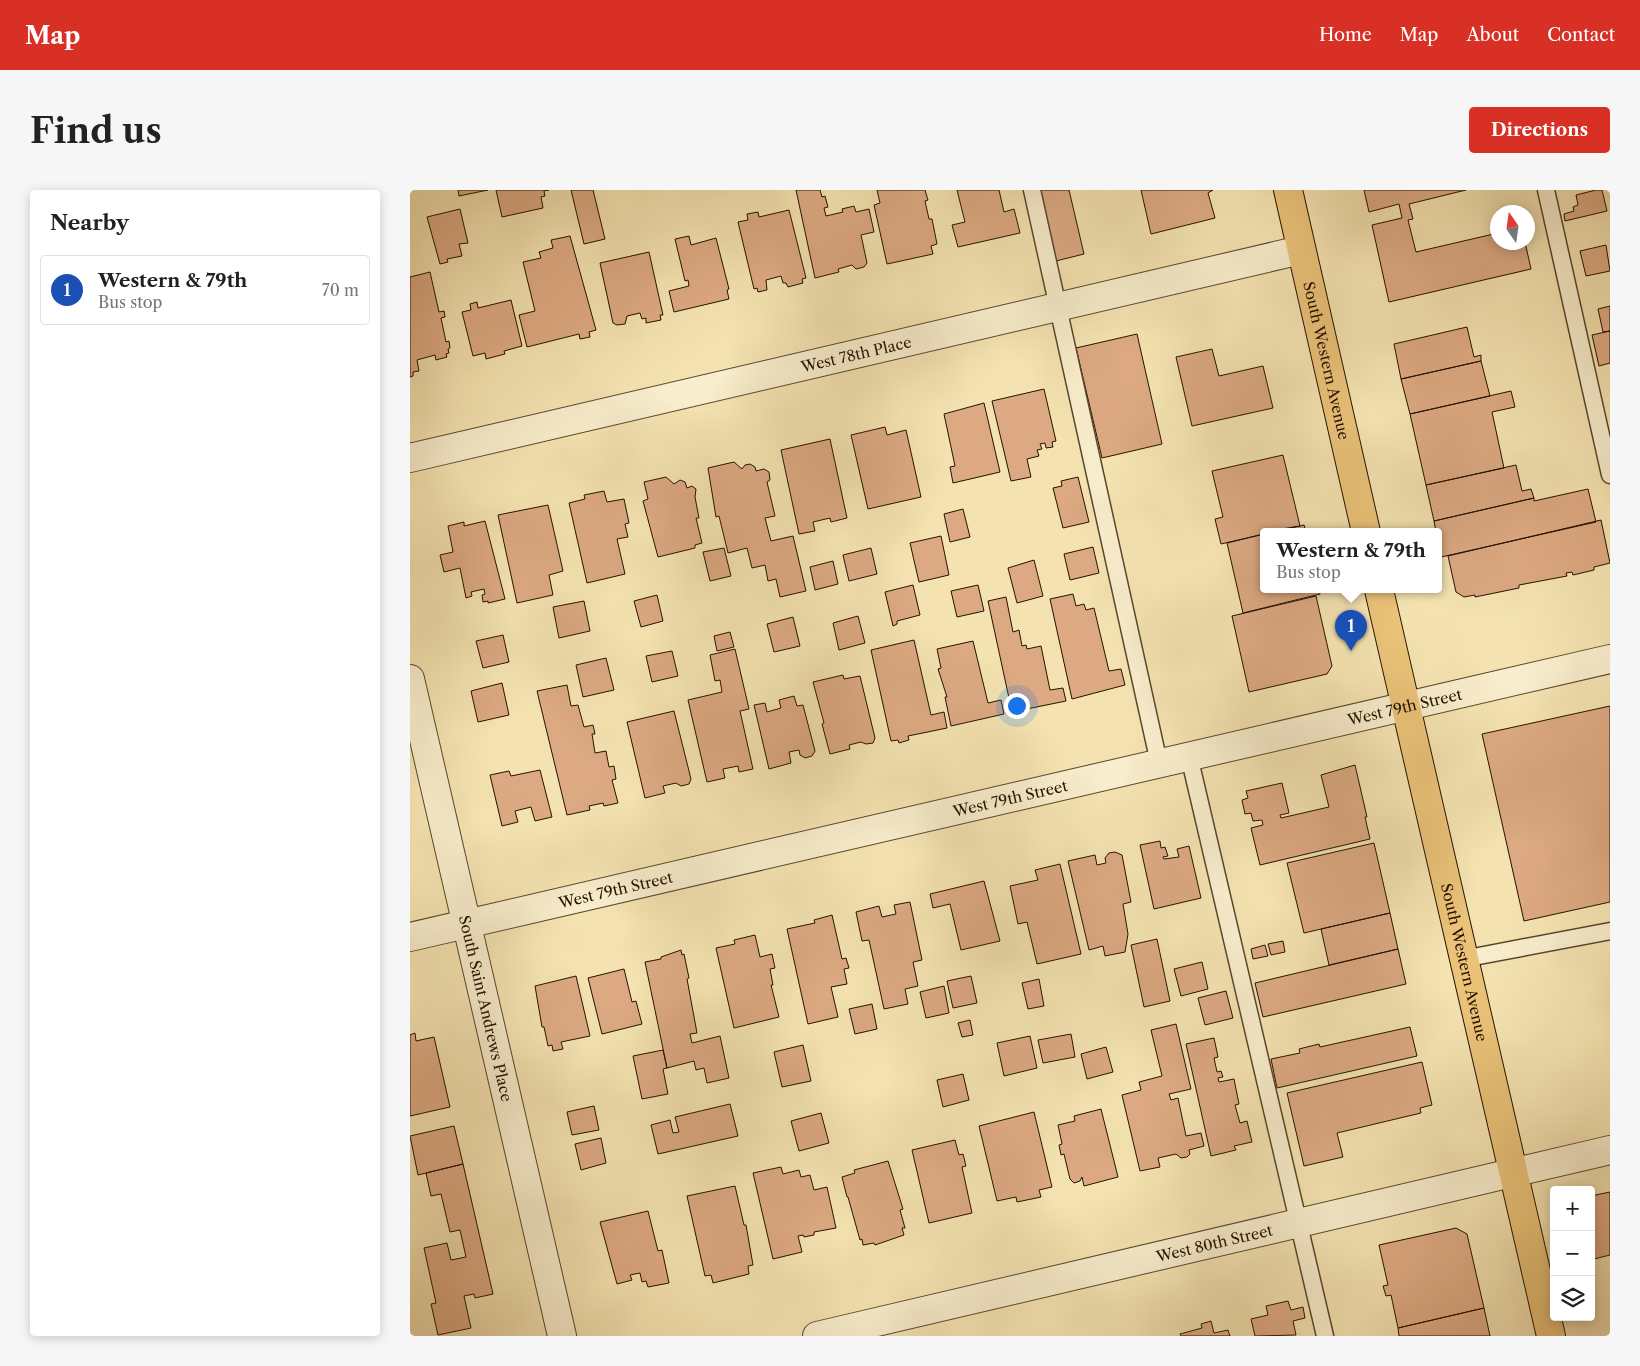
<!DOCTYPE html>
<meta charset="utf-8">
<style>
:root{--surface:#fff;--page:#f6f6f6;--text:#222;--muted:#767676;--line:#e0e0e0;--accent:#d93025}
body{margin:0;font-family:"Libre Caslon Text",serif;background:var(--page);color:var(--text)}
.controls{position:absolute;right:15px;bottom:15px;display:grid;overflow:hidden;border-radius:5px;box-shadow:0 2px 12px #0003}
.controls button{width:45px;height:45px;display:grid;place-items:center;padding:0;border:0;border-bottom:1px solid var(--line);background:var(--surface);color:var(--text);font:25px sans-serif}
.compass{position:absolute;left:1080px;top:15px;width:45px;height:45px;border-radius:50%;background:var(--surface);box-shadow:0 2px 12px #0003;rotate:347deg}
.you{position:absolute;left:606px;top:515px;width:18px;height:18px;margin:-12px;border:4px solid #fff;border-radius:50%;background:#1a73e8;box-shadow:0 0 0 8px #1a73e833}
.badge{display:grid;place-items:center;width:32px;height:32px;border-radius:50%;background:var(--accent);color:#fff;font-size:16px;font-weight:700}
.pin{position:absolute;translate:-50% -41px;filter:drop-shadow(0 1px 2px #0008)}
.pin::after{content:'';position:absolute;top:26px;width:18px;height:15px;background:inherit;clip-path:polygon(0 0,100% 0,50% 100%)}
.popup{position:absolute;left:850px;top:338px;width:182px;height:65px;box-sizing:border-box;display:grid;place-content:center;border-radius:5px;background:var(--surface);filter:drop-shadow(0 1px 4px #0005);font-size:16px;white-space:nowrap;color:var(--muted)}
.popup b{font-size:19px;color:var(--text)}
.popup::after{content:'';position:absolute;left:50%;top:100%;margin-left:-10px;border:10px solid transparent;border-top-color:var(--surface)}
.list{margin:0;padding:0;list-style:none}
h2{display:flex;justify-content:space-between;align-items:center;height:65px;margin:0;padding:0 20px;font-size:21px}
h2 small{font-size:16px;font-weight:400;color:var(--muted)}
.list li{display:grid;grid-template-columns:32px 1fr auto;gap:15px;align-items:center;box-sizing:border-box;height:70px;margin:0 10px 10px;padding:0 10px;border:1px solid var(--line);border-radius:5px}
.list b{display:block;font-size:19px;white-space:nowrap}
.list p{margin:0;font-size:16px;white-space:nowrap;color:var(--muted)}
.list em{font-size:16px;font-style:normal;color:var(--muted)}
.icon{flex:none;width:28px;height:28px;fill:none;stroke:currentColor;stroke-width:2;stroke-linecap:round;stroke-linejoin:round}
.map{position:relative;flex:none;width:1200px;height:1146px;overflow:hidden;border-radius:5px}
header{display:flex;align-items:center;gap:30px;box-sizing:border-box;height:70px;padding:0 25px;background:var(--accent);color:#fff}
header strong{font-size:24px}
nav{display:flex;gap:28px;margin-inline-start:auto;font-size:18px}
.intro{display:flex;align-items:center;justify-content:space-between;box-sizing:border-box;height:120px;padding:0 30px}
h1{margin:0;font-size:35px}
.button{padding:12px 22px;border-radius:5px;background:var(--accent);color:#fff;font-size:18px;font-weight:700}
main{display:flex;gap:30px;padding:0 30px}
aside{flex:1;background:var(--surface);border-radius:5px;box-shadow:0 2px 12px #0003}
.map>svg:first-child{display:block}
.building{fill:#dca982;stroke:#241100}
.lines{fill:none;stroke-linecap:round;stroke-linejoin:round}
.service-casing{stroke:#58462c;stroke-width:19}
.minor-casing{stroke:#58462c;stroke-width:30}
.tertiary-casing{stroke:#58462c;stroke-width:30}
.primary-casing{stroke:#241100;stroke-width:30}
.service{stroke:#f8edcc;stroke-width:16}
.minor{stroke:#f8edcc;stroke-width:28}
.tertiary{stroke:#f8edcc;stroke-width:28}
.primary{stroke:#eac278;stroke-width:28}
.labels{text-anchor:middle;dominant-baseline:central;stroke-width:4.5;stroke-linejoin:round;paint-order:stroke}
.street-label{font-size:15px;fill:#241100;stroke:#f8edcc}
</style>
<header>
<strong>Map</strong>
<nav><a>Home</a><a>Map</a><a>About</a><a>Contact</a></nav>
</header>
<div class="intro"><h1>Find us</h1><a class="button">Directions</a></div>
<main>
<aside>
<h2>Nearby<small></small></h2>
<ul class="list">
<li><span class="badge" style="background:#1a4fb4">1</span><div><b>Western &amp; 79th</b><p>Bus stop</p></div><em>70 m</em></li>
</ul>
</aside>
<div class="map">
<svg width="1200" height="1146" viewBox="0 0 1200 1146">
<rect width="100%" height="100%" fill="#f4e3b1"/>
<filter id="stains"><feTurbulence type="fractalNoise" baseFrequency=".004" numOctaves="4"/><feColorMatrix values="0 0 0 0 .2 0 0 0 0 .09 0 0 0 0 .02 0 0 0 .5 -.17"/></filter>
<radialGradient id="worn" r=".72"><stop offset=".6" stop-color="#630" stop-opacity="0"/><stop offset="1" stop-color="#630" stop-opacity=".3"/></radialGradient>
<path class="building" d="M48,0H78L49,6Z
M86,0H139L134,1L135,6L131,7L133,18L92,27Z
M161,0H183L195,49L174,54Z
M386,0H410L412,7L415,6L418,17L414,18L416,26L433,22L432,19L444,16L446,22L459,19L464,42L451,45L457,73L454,77L446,79L442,75L428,79L429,82L405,88Z
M467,0H515L518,10L515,11L519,29H522L527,54L521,56L523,64L477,74L464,15L470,13Z
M547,0H589L594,22L604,19L610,43L548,57L542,35L555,32Z
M630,0H659L674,64L646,71Z
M731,0H803L798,3L805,28L741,44Z
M954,0H1056L999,14L1003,29L998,30L1006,62L1088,43V52H1115L1121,79L979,112L962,35L992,28L989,14L959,22Z
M1186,0H1192L1197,21L1155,31L1154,24L1164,21L1163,17L1168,15L1166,5Z
M50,19L58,53L49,54L52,66L37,69L38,72L30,74L17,27Z
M379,20L396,88L392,89L393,93L378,97L376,93H373L371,86L356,90L357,100L348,102L347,98L344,99L328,32L338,30L337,24L348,22L349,27Z
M160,46L186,140L179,142L180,147L170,149L169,144L117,157L109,125L125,121L113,72L131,68L129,62L143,58L141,50Z
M279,46L281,55L306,48L319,99L317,100L319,109L264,122L259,101L279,96L278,90L275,91L265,49Z
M1196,55L1200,81L1176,86L1170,61Z
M239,62L253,125H250L251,130L236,133V128L232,129L230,123L217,126L215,134L207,135L203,133L190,73Z
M20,82L29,122L34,121L35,127L31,128L36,152L39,151L40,158L38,159L39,163L36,164L37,167L26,170L25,165L7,170L9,181L3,182V186L0,187V87Z
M101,110L112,156L94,161L95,164L76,169L75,163L63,166L52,122L61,120L60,114L67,112L68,118Z
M1200,116V141L1193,142L1188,119Z
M1057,137L1064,167L1071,165V171L991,189L984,154Z
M1200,141V173L1189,176L1182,145Z
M727,144L752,254L692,268L666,158Z
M802,159L809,186L853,176L863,218L782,236L766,167Z
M1071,171L1080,206L1000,224L991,189Z
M634,199L646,251L642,252L643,257L636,258L635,253L630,254L632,259L627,260L629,266L617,269L621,287L601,291L582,211Z
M1101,201L1105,217L1082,222L1094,278L1016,295L1000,224Z
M574,213L590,282L543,293L540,277L545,276L534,224Z
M475,237L477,245L496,240L511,307L458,319L441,245Z
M420,249L437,328L421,332L420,328L403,332L405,341L389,344L371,260Z
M873,265L890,336L854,342V344L811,354L805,329L813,327L802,281Z
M324,272L332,279L335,275L340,274L345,277L346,281L354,279L359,282L360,290L357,292L365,326L355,328L361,351L383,346L396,401L370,407L366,389L358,391L355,375L342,378L337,358L318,363L309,326L306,327L298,278Z
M1106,275L1112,301L1121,299L1124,308L1024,331L1016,295Z
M256,287L264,294L270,290L275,292L277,298L282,296L286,299L285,307L289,328H286L292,353L285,355V358L248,367L233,311L238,309L234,292Z
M668,287L679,332L653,338L643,298L652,296L651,291Z
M1178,299L1186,332L1031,367L1028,342H1026L1024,331L1124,308V311Z
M194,301L197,312L214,309L219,333L215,334L218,347L207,349L215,384L177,393L159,313L175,309L174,305Z
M138,315L153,381L139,385L143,405L107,413L88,325Z
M553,319L560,347L540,352L534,324Z
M1191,330L1200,373L1184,377V380L1163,385L1162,382L1156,383L1157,386L1109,395V398L1065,407V405L1054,407L1046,402L1038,366Z
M75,331L95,409L78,413V411L73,412L72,405L75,404L74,399L61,402L62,406L56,408L50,378L34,382L30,365L43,362L38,336L54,332V336Z
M894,335L896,342H862L890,336Z
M854,344V400H909L910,404L833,423L817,353Z
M531,346L539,385L509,392L500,353Z
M683,357L689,383L660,390L654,364Z
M314,358L321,386L300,391L293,362Z
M461,358L467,384L439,391L433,365Z
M624,370L633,406L607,413L598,378Z
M423,371L428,394L405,400L400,377Z
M503,395L510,425L487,431V434L483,436L475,402Z
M568,395L574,421L547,427L541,401Z
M663,404L666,416L674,414L676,420L684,418L699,481L711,479L715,495L662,509L640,409Z
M247,405L253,431L231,437L224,411Z
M906,406L922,476L917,484L839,502L822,426Z
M596,407L603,442L609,440L612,456L616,455L617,459L631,456L640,500L653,498L656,511L602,522L578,411Z
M174,411L180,441L149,448L143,417Z
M448,426L455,453L429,460L423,433Z
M383,427L390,456L364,462L357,434Z
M320,442L324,457L307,461L304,446Z
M93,445L99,472L73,478L66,451Z
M504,450L521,525L534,522L537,538L498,546L499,550L489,553L488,550L481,551L461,460Z
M563,451L578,513L591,510L594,524L541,536L535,507H537L528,479L531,478L527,459Z
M325,459L339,519L330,521L343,579L329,582L328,576L313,579L315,588L297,592L278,510L312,502L310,490L305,491L300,465Z
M262,461L268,486L242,492L236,466Z
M196,468L204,500L173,507L166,475Z
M433,485L434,489L450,486L465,548L463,553L456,554L451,552L439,555L440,559L420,564L412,534L414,533L403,492Z
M92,493L99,525L68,532L61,501Z
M157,495L161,516L168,515L174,537L183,535L185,544H182L185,563L196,561L199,577L204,576L206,589L202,590L208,613L194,616L193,613L179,616L180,620L157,625L127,501Z
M384,506L387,516L393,515L405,561L402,566L395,568L390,565L389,560L379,562L381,573L359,579L344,515L355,513L357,522L371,518L369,510Z
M1200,516V712L1114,731L1072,544Z
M264,521L281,589L279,594L271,596L266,593L253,596L255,603L235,608L217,532Z
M945,575L957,627H955L960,649L850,675L841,638L853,635L852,630L843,631L841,623L835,624L832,610L838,608L836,601L872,593L879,623L870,625L871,628L919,617L911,585Z
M130,580L142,627L125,631L121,617L105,621L108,632L92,636L80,585L99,581L101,586Z
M750,651L751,658L755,657L758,666L753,667L754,669L769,667L767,659L779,656L791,708L744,719L730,655Z
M964,653L980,723L894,743L877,673Z
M705,662L712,665L721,712L713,714L718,744L715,762L695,766L693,756L679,760L658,671L685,665L687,675L696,673L695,668L699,663Z
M650,674L671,764L627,774L617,732L608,734L600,696L628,690L625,680Z
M574,691L590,751L551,760L540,714L523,718L520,704Z
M500,712L512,770L503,772L508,796L495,799L498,814L474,819L459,750L452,751L446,722L469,716L472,727L486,724L484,715Z
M980,723L988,759L919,775L911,739Z
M422,725L432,769L436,768L439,778L434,779L437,794L421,797L428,827L398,834L377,739L405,733L404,730Z
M345,745L350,767L362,764L365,778L360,779L363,795H361L369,827L324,838L306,758L325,754L324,750Z
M747,749L760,811L734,817L721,755Z
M873,751L875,762L861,765L858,754Z
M855,755L858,766L843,769L841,759Z
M988,759L996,794L853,827L845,793Z
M271,760L272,765L274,764L279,788L277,789L287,843L280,844L282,853L310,846L319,888L297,893L294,878L286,880L284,871L257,878L235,772L251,769V767Z
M792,772L798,799L771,806L764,779Z
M214,779L222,812L226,811L232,834L192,844L178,788Z
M166,786L180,846L151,852L153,859L143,861L142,855L138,856L134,837H132L125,796Z
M561,786L567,813L543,818L537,791Z
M629,789L634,816L618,819L612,793Z
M534,796L539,823L516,828L510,802Z
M816,801L823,828L795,835L788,808Z
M462,814L467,839L445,844L439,819Z
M560,830L563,845L552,847L548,833Z
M766,834L781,899L759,904L761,910L768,908L776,946L791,943L794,956L779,960L780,964L777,967L771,968L766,964L748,968L750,977L730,981L712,905L731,900L729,892L752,886L741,840Z
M1000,837L1007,866L867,898L861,869L890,863L889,859L909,854L910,857Z
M5,843L6,851L24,847L40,917L0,926V845Z
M661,844L665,867L633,873L628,850Z
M620,846L627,878L594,886L587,853Z
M804,848L808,867L804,868L807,882L811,881L813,887L808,888L809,892L824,889L829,914L825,915L830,933L837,931L842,952L824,956L826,960L801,966L776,854Z
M393,855L401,891L372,897L364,862Z
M696,857L703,882L677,889L671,864Z
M253,860L257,878L253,879L258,904L232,909L223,866Z
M1012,872L1022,915L1010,918L1011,923L927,943L933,967L894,976L877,903Z
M553,884L559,910L533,917L527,890Z
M320,914L328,946L248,964L241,935L260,930L263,943L269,942L265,927Z
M184,916L189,940L162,945L157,922Z
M691,919L708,987L674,996L672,987L670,991L664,993L660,989L654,964L651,965L649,955L652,954L648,935L665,931L664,926Z
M624,922L642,997L629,1000L631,1007L607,1012L606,1007L587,1011L569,936Z
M411,923L419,953L389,961L381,931Z
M44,936L53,974L8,985L0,946Z
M191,948L196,973L171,980L165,954Z
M545,950L549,965L553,964L556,976L552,977L562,1023L519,1033L502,960Z
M478,971L493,1019L490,1020L495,1038H492L494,1045L465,1055L464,1053L453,1055L452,1049L450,1050L438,1007H437L432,987L445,983L444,980Z
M53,974L83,1104L65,1108L64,1104L54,1106L61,1138L28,1145L21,1114L26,1113L14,1058L37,1053L41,1070L56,1067L50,1040L40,1042L31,1004L21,1006L16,983Z
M371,977L373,984L389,980L391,987L400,985L404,1000L417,997L426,1038L404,1042V1045L394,1047L393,1045L388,1046L392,1062L363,1069L343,983Z
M325,996L334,1035H336L343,1075L338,1076L339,1084L303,1093L301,1085L295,1086L277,1006Z
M1200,1002V1065L1184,1069L1181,1058V1006Z
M238,1021L248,1061L252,1060L259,1093L238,1097L236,1091L232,1092L230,1083L220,1085L222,1090L207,1094L190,1032Z
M1046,1038L1057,1044L1074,1118L988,1138L981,1105L976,1106L973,1096L978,1095L969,1055Z
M878,1111L881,1120L893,1117L895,1128L883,1131L886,1145L845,1146L841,1129L858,1125L856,1116Z
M1074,1118L1080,1146H989L988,1138Z
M801,1131L804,1143L818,1140L820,1146H771L770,1144L792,1138L791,1134Z"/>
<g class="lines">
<defs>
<path id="service" d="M622,0L749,573
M1136,0L1200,285
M779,566L915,1146
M1053,769L1200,741"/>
<g id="minor">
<path id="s1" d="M0,268L891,60"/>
<path id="s2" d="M0,489L152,1146"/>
<path id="s3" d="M407,1146L1200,960"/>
</g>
<g id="tertiary">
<path id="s4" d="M0,747L1200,469"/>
</g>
<g id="primary">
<path id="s5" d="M878,0L956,342"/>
<path id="s6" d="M969,400L1141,1146"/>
</g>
</defs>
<use href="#service" class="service-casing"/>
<use href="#minor" class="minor-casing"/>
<use href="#tertiary" class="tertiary-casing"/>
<use href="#primary" class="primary-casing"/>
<use href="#service" class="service"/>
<use href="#minor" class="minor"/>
<use href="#tertiary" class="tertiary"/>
<use href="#primary" class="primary"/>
</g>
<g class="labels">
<g class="street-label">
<text stroke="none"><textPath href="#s1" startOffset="458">West 78th Place</textPath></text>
<text stroke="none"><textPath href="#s5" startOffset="175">South Western Avenue</textPath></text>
<text stroke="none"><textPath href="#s4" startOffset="1021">West 79th Street</textPath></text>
<text stroke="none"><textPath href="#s4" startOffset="616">West 79th Street</textPath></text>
<text stroke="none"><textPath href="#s4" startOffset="211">West 79th Street</textPath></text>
<text stroke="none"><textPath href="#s6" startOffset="382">South Western Avenue</textPath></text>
<text stroke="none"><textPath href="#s2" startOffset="338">South Saint Andrews Place</textPath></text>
<text stroke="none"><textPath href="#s3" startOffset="408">West 80th Street</textPath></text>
</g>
</g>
<rect width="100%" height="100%" filter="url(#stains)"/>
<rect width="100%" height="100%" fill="url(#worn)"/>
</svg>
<div class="controls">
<button>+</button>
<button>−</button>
<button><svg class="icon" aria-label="layers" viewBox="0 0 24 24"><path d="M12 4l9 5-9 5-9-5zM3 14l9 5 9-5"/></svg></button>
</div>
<svg class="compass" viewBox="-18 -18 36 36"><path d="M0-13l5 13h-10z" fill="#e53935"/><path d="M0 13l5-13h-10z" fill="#767676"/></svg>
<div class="you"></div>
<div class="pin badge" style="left:941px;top:461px;background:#1a4fb4">1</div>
<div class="popup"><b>Western &amp; 79th</b>Bus stop</div>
</div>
</main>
